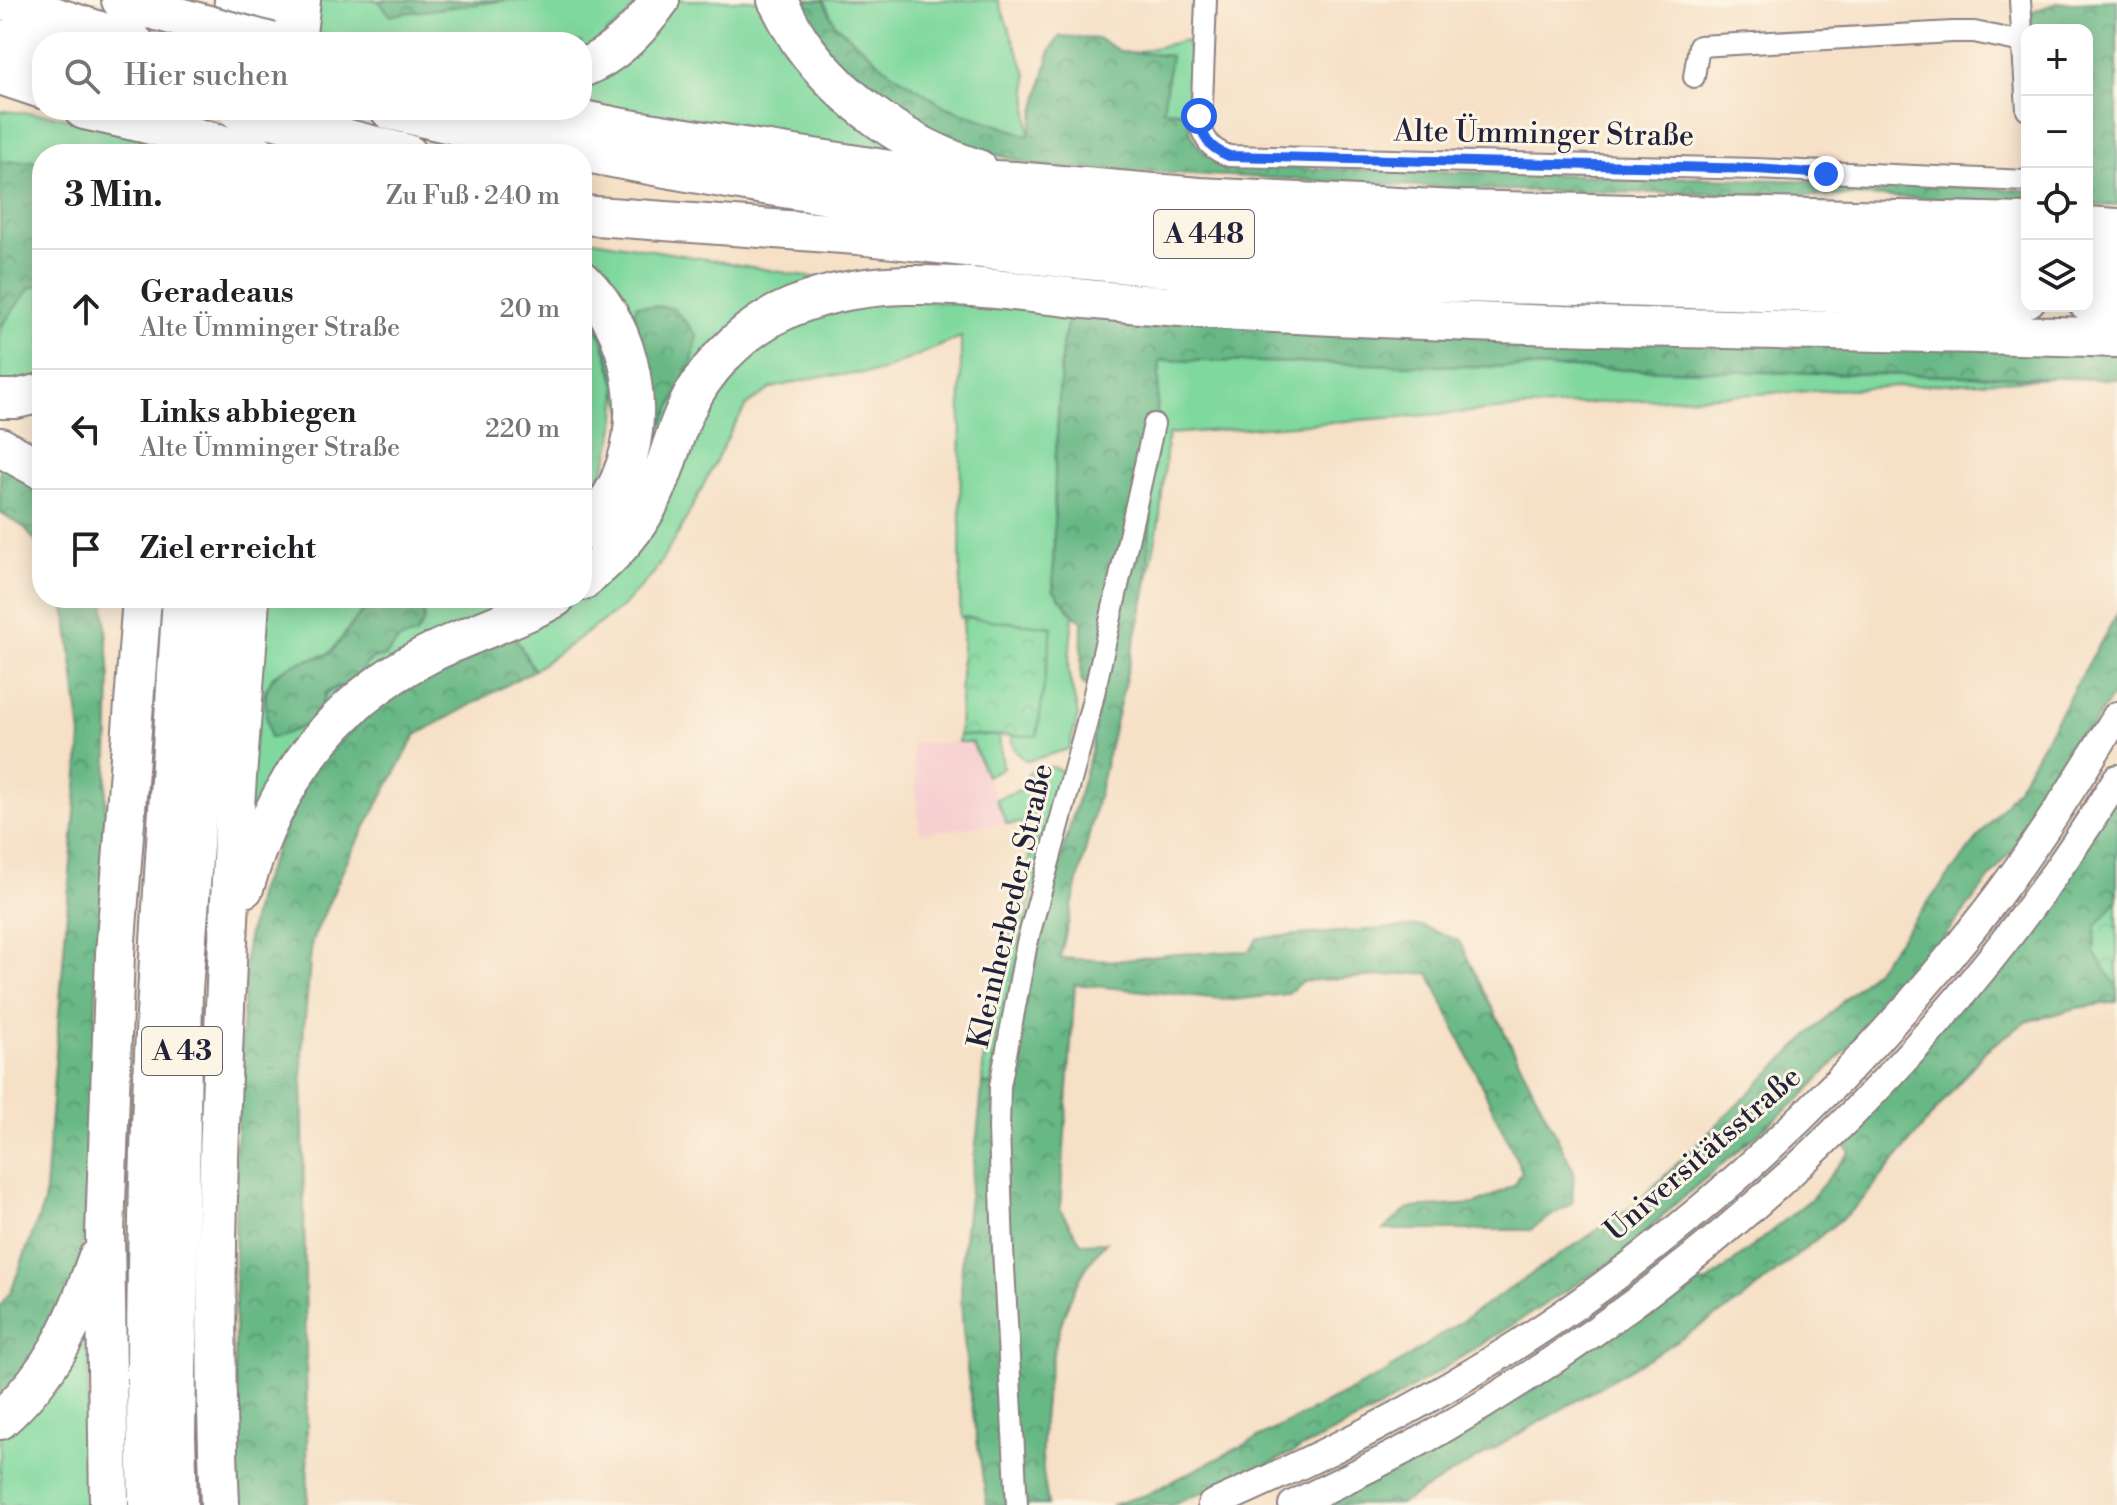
<!DOCTYPE html>
<html lang="de">
<meta charset="utf-8">
<style>
:root{--surface:#fff;--page:#f2f2f2;--text:#202124;--muted:#757577;--line:#e0e0e0}
body{margin:0;font-family:"Libre Bodoni",serif;background:var(--page);color:var(--text)}
.controls{position:absolute;right:24px;top:24px;display:grid;overflow:hidden;border-radius:16px;box-shadow:0 4px 20px #0003}
.controls button{width:72px;height:72px;display:grid;place-items:center;padding:0;border:0;border-bottom:2px solid var(--line);background:var(--surface);color:var(--text);font:40px sans-serif}
.stop{position:absolute;width:24px;height:24px;margin:-18px;border:6px solid #2563eb;border-radius:50%;background:#fff}
.stop.end{background:#2563eb;border-color:#fff;box-shadow:0 2px 8px #0008}
.list{margin:0;padding:0;list-style:none}
h2{display:flex;justify-content:space-between;align-items:center;height:104px;margin:0;padding:0 32px;font-size:34px}
h2 small{font-size:26px;font-weight:400;color:var(--muted)}
.list li{display:grid;grid-template-columns:52px 1fr auto;gap:24px;align-items:center;box-sizing:border-box;height:120px;padding:0 32px;border-top:2px solid var(--line)}
.list b{display:block;font-size:30px;white-space:nowrap}
.list p{margin:0;font-size:26px;white-space:nowrap;color:var(--muted)}
.list em{font-size:26px;font-style:normal;color:var(--muted)}
.icon{flex:none;width:44px;height:44px;fill:none;stroke:currentColor;stroke-width:2;stroke-linecap:round;stroke-linejoin:round}
.map{position:relative;flex:none;width:2117px;height:1505px;overflow:hidden}
.search{position:absolute;background:var(--surface);box-shadow:0 4px 20px #0003;left:32px;top:32px;width:560px;height:88px;display:flex;align-items:center;gap:20px;box-sizing:border-box;padding:0 28px;border-radius:32px;color:var(--muted);font-size:30px}
.panel{position:absolute;background:var(--surface);box-shadow:0 4px 20px #0003;left:32px;top:144px;width:560px;height:464px;border-radius:32px}
.map>svg:first-child{display:block}
.built{fill:#f7cfd0}
.grass{fill:#7fd89e;stroke:#507d6c;stroke-width:2;fill-rule:evenodd}
.forest{fill:url(#forest-crowns);stroke:#446d60;stroke-width:2}
.park{fill:url(#park-crowns);stroke:#507d6c;stroke-width:2}
.lines{fill:none;stroke-linecap:round;stroke-linejoin:round}
.street-casing{stroke:#8c8180;stroke-width:24}
.secondary-casing{stroke:#8c8180;stroke-width:32}
.highway-casing{stroke:#8c8180;stroke-width:42}
.street{stroke:#fff;stroke-width:20}
.secondary{stroke:#fff;stroke-width:28}
.highway{stroke:#fff;stroke-width:38}
.highway-bridge-casing{stroke:#8c8180;stroke-width:42;stroke-linecap:butt}
.highway-bridge{stroke:#fff;stroke-width:38}
.route{stroke:#2563eb;stroke-width:10}
.labels{text-anchor:middle;dominant-baseline:central;stroke-width:6;stroke-linejoin:round;paint-order:stroke}
.shield{fill:#fcf5e5;stroke:#63616e;stroke-width:2}
.shield-label{font-size:28px;font-weight:bold;fill:#22223b}
.street-label{font-size:30px;fill:#22223b;stroke:#fcf5e5}
</style>
<div class="map">
<svg width="2117" height="1505" viewBox="0 0 2117 1505">
<defs>
<pattern id="forest-crowns" width="20" height="18" patternUnits="userSpaceOnUse" patternTransform="scale(2)"><rect width="20" height="18" fill="#67b885"/><path d="M2 6a3 3 0 1 1 6 0M12 15a3 3 0 1 1 6 0" fill="none" stroke="#54956e"/></pattern>
<pattern id="park-crowns" width="20" height="18" patternUnits="userSpaceOnUse" patternTransform="scale(2)"><rect width="20" height="18" fill="#7fd89e"/><path d="M2 6a3 3 0 1 1 6 0M12 15a3 3 0 1 1 6 0" fill="none" stroke="#6db989"/></pattern>
</defs>
<rect width="100%" height="100%" fill="#fcf5e5"/>
<filter id="ink" filterUnits="userSpaceOnUse"><feTurbulence type="fractalNoise" baseFrequency=".0125" numOctaves="2"/><feDisplacementMap in="SourceGraphic" scale="16" xChannelSelector="R" yChannelSelector="G"/><feConvolveMatrix kernelMatrix="1 2 1 2 8 2 1 2 1" color-interpolation-filters="sRGB"/></filter>
<filter id="wash" filterUnits="userSpaceOnUse"><feTurbulence type="fractalNoise" baseFrequency=".006" numOctaves="4" result="noise"/><feDisplacementMap in="SourceGraphic" scale="32" xChannelSelector="R" yChannelSelector="G"/><feGaussianBlur stdDeviation="1.8" result="paint"/><feColorMatrix in="noise" values="0 0 0 0 0 0 0 0 0 0 0 0 0 0 0 0 0 1.4 0 .05"/><feComposite in="paint" operator="in"/></filter>
<g filter="url(#wash)">
<rect width="100%" height="100%" fill="#f6e0c6"/>
<path class="built" d="M972,742L1007,824L920,832L912,743Z"/>
<path class="grass" d="M317,0H640L625,19L582,53V42H328L312,38Z
M669,0H765L916,159L582,104V77Z
M823,0H998L1027,75L1029,136L946,107L888,70L835,24Z
M1186,40L1190,56L1187,112L1163,110L1137,52Z
M4,111L51,115L113,127L162,146L161,154H42V377L0,383V112Z
M582,238L840,282L786,297L582,568V543L636,456L582,267Z
M883,298L1070,312L1062,346L1055,469L1053,589L1073,614L1068,671L1078,715L1069,749L1028,761C1017,756 1012,747 1011,736H1037L1051,627L960,617L961,337L879,372L817,377L772,388L747,405L732,429L681,529L654,573L621,608L534,670L512,632L550,616L579,598L691,432L727,370L788,323Z
M582,306C589,316 596,327 602,338C630,392 615,461 582,510Z
M1160,360L2056,378L1608,402L1168,434L1160,515L1146,592Z
M261,598H534L243,853ZM383,599L422,600L424,621L399,640L385,656L373,659L364,666L356,680L326,693C316,725 298,727 270,737L264,693L273,676L299,662L329,654L365,607Z
M959,735L999,736L1003,768L986,776L972,742H958Z
M1039,767H1052L1062,771L1061,778L1005,1010L998,1029L991,1085L982,1083L985,1037L1038,822L1007,824L996,799L1022,789C1026,778 1027,771 1039,767Z
M90,1314L96,1330L88,1373L89,1505H0V1434Z"/>
<path class="forest" d="M378,0H508L390,15Z
M792,0H823L835,24L888,70L946,107L1029,136L1050,51L1060,36L1099,39L1120,51L1171,56L1163,110L1187,112C1193,160 1215,160 1256,167L1819,181L2027,190V203L1895,197L1492,190L1038,166L993,154L923,128L886,106L832,57Z
M2117,0V206L2087,205V30H2027L2026,33L2033,11L2058,3Z
M32,161L42,165V285L30,288L0,328V162Z
M637,305L673,308L697,335L691,367L663,423L647,416L629,322Z
M1070,312L2117,350V379L1160,360L1146,592L1060,958L1115,961L1175,954L1249,951L1258,938L1422,926L1459,941L1574,1171L1572,1203L1530,1230H1383L1409,1208L1476,1204L1515,1185L1522,1171L1429,973L1302,981L1287,994L1232,1000L1075,984L1060,1209L1081,1243L1106,1242C1058,1293 1041,1388 1042,1456C1042,1472 1046,1489 1048,1505H987C978,1442 966,1379 962,1316C957,1239 978,1160 982,1083L1008,1088L1013,1058L1045,915L1092,748L1101,684L1084,685L1081,679L1082,621L1073,614L1053,589L1055,469L1062,346Z
M0,460L42,489V551L25,528L0,512Z
M63,598H104L110,679L108,754L85,1226L79,1269L67,1311L0,1406V1306L11,1291L44,1203L81,736L67,618Z
M383,599L422,600L424,621L416,635L399,640L385,656L372,659L364,666L356,680L345,687L338,686L326,693C316,725 300,730 270,738C264,699 256,674 304,661C313,658 326,657 332,651C352,629 354,612 383,599Z
M2117,614V688L2019,841L1911,979L1805,1094L1675,1204L1626,1253L1379,1409L1258,1470L1172,1505H1111L1146,1495L1383,1374L1636,1204L1876,969L2017,788Z
M512,632L534,670L416,735L347,861L312,941L302,1051L308,1505H235V1170L246,948L258,892L306,777L396,686Z
M2117,799V900L2096,927L2109,973L2117,987V1002L2077,1008L2026,1022L1986,1050L1858,1205L1741,1301L1649,1358L1400,1504L1321,1505L1451,1441L1549,1372L1683,1286L1707,1283L1811,1199L1850,1152L1841,1139Z"/>
<path class="park" d="M963,617L1052,627L1037,736L959,735Z
M2117,900V987L2094,952L2096,927Z"/>
</g>
<g filter="url(#ink)">
<g class="lines">
<defs>
<path id="street" d="M1206,0L1201,128C1207,144 1213,150 1229,156L1756,169L2027,181
M2020,0L2027,110
M1694,77L1699,46L1953,32H1974L2023,42
M1017,1505L1003,1249L999,1129L1000,1086L1027,943L1091,707L1154,424"/>
<path id="secondary" d="M1212,1505C1293,1469 1372,1432 1448,1387C1656,1267 1840,1099 1987,910C2035,848 2076,782 2117,716
M1293,1505C1342,1481 1391,1458 1439,1431C1713,1273 1951,1049 2117,779"/>
<path id="highway" d="M3,0L134,42
M121,0L153,10
M777,0C785,14 792,30 802,44C845,103 909,147 978,169
M0,39L42,52
M231,42L234,0
M263,42L267,0
M296,42L301,0
M582,68C615,55 640,29 660,0
M0,75L42,89
M84,110L143,123
M390,110C591,158 796,195 1001,217C1342,254 1685,248 2027,261
M534,110L623,128L934,177L1015,181L1199,197L1456,210L2027,223
M336,136L408,154
M180,154L183,110
M286,154L290,110
M582,215L857,235L1065,258L1192,270L1351,280L2027,298
M2087,226L2117,228
M2087,264L2117,265
M582,280C633,330 649,416 619,482C610,502 597,516 582,532
M2087,301L2117,302
M0,399H16L42,393
M0,447L42,470
M582,581C611,558 636,532 652,498C666,470 672,439 685,411C703,371 738,334 777,314C866,269 973,287 1068,297C1110,302 1153,305 1195,308C1288,315 1381,318 1474,322C1688,331 1903,330 2117,338
M244,888C275,785 329,705 427,655C469,633 514,621 555,598
M0,1420C53,1372 74,1325 97,1259
M109,1505L105,1233L115,954L142,598
M148,1505C139,1202 162,900 182,598
M178,1505L176,1435L183,989L213,598
M220,1505C210,1283 222,1061 233,840C237,759 246,679 250,598"/>
</defs>
<use href="#street" class="street-casing"/>
<use href="#secondary" class="secondary-casing"/>
<use href="#highway" class="highway-casing"/>
<use href="#street" class="street"/>
<use href="#secondary" class="secondary"/>
<use href="#highway" class="highway"/>
<defs>
<path id="highway-bridge" d="M153,10L271,42
M238,110L336,136
M143,123L258,154"/>
</defs>
<use href="#highway-bridge" class="highway-bridge-casing"/>
<use href="#highway-bridge" class="highway-bridge"/>
</g>
</g>
<g class="lines" filter="url(#ink)">
<path class="route" d="M1199,116C1202,138 1209,148 1229,156L1756,169L1826,174"/>
</g>
<g class="labels">
<g class="shield">
<rect x="1154" y="210" width="100" height="48" rx="6"/>
<rect x="142" y="1027" width="80" height="48" rx="6"/>
</g>
<g class="shield-label">
<text x="1204" y="234">A 448</text>
<text x="182" y="1051">A 43</text>
</g>
<g class="street-label">
<text transform="translate(1544 134) rotate(1)">Alte Ümminger Straße</text>
<text transform="translate(1011 906) rotate(-77)">Kleinherbeder Straße</text>
<text transform="translate(1703 1154) rotate(-41)">Universitätsstraße</text>
</g>
</g>
</svg>
<div class="controls">
<button>+</button>
<button>−</button>
<button><svg class="icon" aria-label="locate" viewBox="0 0 24 24"><circle cx="12" cy="12" r="6"/><path d="M12 2v4M12 18v4M2 12h4M18 12h4"/></svg></button>
<button><svg class="icon" aria-label="layers" viewBox="0 0 24 24"><path d="M12 4l9 5-9 5-9-5zM3 14l9 5 9-5"/></svg></button>
</div>
<div class="stop" style="left:1199px;top:116px"></div>
<div class="stop end" style="left:1826px;top:174px"></div>
<div class="search"><svg class="icon" aria-label="search" viewBox="0 0 24 24"><circle cx="10" cy="10" r="6"/><path d="M15 15l6 6"/></svg>Hier suchen</div>
<section class="panel">
<h2>3 Min.<small>Zu Fuß · 240 m</small></h2>
<ul class="list">
<li><svg class="icon" aria-label="ahead" viewBox="0 0 24 24"><path d="M12 20V5M6 11l6-6 6 6"/></svg><div><b>Geradeaus</b><p>Alte Ümminger Straße</p></div><em>20 m</em></li>
<li><svg class="icon" aria-label="left" viewBox="0 0 24 24"><path d="M17 20v-9H6M10 6l-5 5 5 5"/></svg><div><b>Links abbiegen</b><p>Alte Ümminger Straße</p></div><em>220 m</em></li>
<li><svg class="icon" aria-label="arrive" viewBox="0 0 24 24"><path d="M6 21V4h12l-3 4 3 4H6"/></svg><div><b>Ziel erreicht</b></div></li>
</ul>
</section>
</div>
